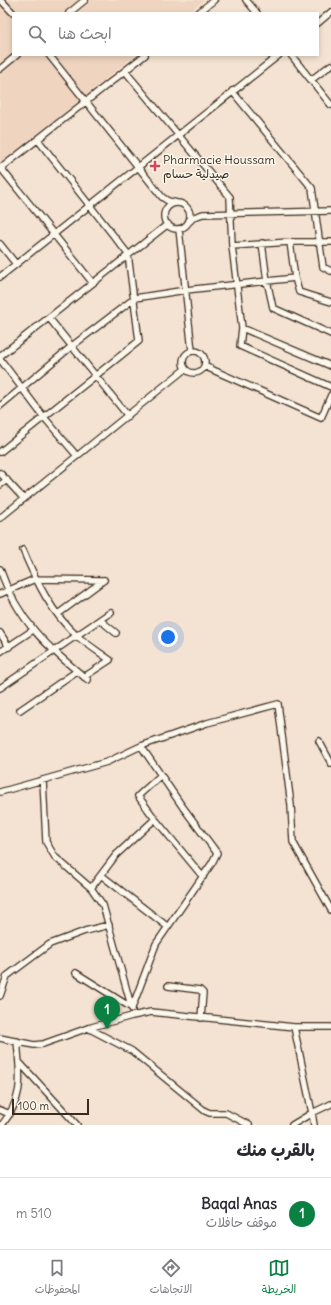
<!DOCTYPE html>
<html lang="ar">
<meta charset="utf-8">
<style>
:root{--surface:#fff;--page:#f7f7f7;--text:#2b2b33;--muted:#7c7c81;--line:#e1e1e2;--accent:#0b8043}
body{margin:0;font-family:Delius,"Playpen Sans Arabic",sans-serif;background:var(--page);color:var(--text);direction:rtl}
.scale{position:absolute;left:12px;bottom:10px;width:77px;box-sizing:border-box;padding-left:4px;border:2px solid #3b2a1e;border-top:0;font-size:11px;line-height:14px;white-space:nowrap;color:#3b2a1e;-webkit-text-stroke:3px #fbf7ec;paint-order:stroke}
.you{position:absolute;left:168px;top:637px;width:14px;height:14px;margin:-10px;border:3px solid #fff;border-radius:50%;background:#1a73e8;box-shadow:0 0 0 6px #1a73e833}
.badge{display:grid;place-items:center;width:26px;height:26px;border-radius:50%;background:var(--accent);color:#fff;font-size:13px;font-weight:700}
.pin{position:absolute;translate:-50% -33px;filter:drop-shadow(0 1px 2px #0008)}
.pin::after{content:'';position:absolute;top:21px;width:14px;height:12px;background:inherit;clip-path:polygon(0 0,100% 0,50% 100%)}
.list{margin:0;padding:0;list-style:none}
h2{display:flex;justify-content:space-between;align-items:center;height:52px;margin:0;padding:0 16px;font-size:17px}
h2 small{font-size:13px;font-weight:400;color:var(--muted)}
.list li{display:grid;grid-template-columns:26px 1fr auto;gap:12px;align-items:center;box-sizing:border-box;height:72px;padding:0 16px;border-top:1px solid var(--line)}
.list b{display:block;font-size:15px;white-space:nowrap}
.list p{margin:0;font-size:13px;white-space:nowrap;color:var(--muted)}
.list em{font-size:13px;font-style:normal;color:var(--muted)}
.icon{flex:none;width:22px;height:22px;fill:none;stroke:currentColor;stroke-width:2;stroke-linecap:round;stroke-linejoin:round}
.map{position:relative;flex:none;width:331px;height:1125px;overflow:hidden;direction:ltr}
.search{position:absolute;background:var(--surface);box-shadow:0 2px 6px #0003;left:12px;right:12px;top:12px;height:44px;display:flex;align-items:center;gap:10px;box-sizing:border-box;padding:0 14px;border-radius:0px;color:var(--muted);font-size:15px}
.sheet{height:124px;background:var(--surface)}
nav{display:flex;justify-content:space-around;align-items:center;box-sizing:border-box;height:56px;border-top:1px solid var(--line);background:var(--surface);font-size:11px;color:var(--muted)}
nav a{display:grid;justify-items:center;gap:2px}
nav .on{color:var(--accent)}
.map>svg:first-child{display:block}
.built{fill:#efd5c0}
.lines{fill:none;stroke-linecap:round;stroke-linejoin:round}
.minor-casing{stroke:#3b2a1e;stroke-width:8}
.minor{stroke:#fbf7ec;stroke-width:5.5}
.poi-dot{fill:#d1495b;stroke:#fbf7ec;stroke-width:1.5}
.labels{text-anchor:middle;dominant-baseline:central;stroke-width:3;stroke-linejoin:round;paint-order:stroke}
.poi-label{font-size:12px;fill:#3b2a1e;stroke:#fbf7ec;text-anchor:start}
</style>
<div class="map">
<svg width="331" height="1125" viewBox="0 0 331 1125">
<rect width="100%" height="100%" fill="#f4e3d2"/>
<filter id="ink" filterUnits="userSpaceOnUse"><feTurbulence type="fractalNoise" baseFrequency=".025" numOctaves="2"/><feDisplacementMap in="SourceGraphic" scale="8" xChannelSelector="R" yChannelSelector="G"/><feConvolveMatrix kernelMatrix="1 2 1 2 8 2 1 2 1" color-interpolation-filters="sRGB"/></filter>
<g filter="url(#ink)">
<path class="built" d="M0,0H204L188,13H13V55H136L0,164Z"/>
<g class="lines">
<defs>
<path id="minor" d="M1,0L13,13
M246,0L257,13
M69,13L85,0
M198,13L214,0
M318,23L331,12
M49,55L162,197L168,201L177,203
M291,55L331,105
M0,69L17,55
M125,71L230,197L232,246L242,328L331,366
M311,80L331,65
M232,91L312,188L323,267L331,271
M0,167L92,282
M0,169L145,55
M164 216a13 13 0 1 1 26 0a13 13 0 1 1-26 0Z
M189,222L194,217L203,214L331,211
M179,229L192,351
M290,242L295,278L299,292L331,302
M262,243L267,281L273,308L331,334
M0,244L16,264
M232,246L290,242H331
M0,277L279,55
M49,318L128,416
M242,328L240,346L331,387
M183 362a11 11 0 1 1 22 0a11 11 0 1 1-22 0Z
M0,356L168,224
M0,359L43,416L77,456
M204,366L321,418L331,395
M0,406L72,346L135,298L186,290L295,278
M0,452L139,341L128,254L38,140
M0,473L24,499
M0,485L7,480
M0,518L185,369
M23,550C36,581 52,614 77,636C88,645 99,652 110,660L84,677
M0,569C18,622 47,646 88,680
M0,594L35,579L104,580
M58,614L104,580
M100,620L116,633
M0,633L9,647
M0,652L33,630
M0,688L111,612
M20,710L77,671
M319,741L331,763
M161,775L138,796L155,819L203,877
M43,780L46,842L55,857L91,888L103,905L132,1009
M0,792L107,762L141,746L207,723L278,704L291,805L293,842L331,910
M101,875L168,927
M91,888L116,855L155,819
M76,973L132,1008L156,944L212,863L217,853L182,806L141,746
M168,986L200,990L203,993L201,1018
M0,996L7,976L50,944L85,931L109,925
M88,1028L132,1051L205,1111L210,1113H226L249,1125
M0,1038L34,1045L43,1044L88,1028L132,1016L151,1012L294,1027H331
M19,1062L77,1125
M0,1110L10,1114
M2,1125C25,1095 20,1077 17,1041
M292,1125L312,1113L294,1027
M314,1125L312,1113L331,1104"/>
</defs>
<use href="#minor" class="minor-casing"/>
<use href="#minor" class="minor"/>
</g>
</g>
<path class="poi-dot" d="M153 160h4v4h4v4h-4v4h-4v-4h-4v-4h4z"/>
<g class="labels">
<g class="poi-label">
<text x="163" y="159">Pharmacie Houssam<tspan x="163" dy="14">صيدلية حسام</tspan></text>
</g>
</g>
</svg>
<div class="scale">100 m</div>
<div class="you"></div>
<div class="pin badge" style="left:107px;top:1029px">1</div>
<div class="search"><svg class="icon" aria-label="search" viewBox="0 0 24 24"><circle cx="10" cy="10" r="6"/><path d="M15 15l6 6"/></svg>ابحث هنا</div>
</div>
<section class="sheet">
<h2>بالقرب منك<small></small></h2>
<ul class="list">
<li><span class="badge">1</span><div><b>Baqal Anas</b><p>موقف حافلات</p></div><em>510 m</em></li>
</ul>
</section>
<nav>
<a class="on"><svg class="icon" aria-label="map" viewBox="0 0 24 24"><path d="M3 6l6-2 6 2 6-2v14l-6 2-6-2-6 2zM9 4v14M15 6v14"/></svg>الخريطة</a>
<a><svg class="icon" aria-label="directions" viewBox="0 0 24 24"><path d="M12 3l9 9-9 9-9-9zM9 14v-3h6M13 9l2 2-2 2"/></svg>الاتجاهات</a>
<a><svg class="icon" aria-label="saved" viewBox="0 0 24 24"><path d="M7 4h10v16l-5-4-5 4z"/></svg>المحفوظات</a>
</nav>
